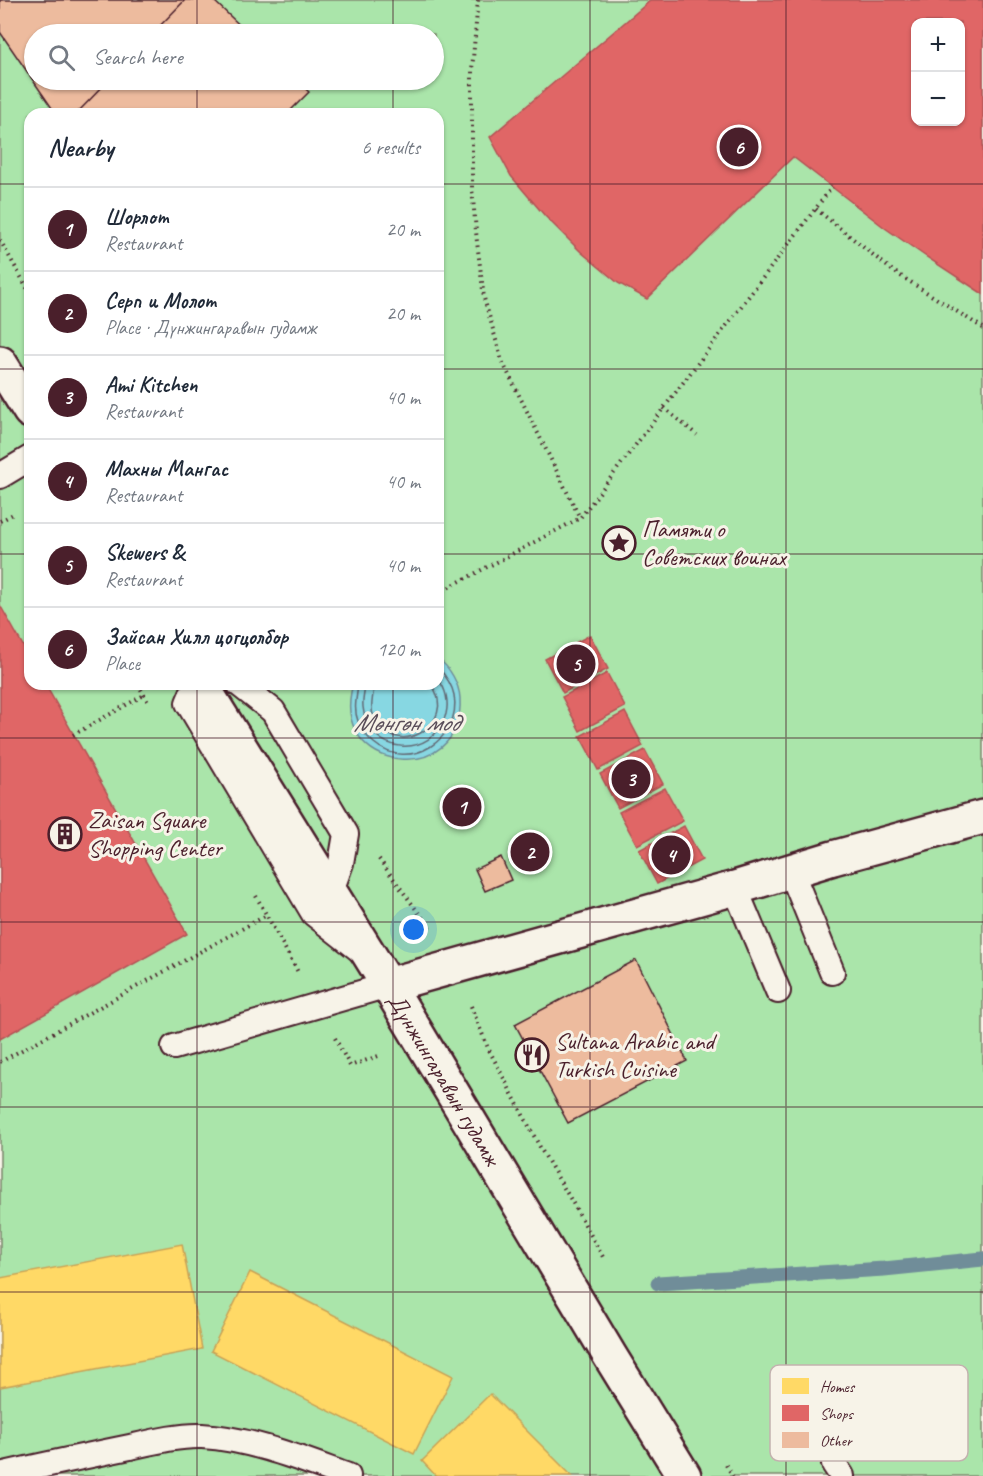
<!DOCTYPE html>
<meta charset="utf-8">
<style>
:root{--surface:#fff;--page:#f6f6f7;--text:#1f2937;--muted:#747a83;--line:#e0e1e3;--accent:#4a1f2b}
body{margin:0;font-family:Caveat,sans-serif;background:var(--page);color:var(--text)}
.controls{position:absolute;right:18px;top:18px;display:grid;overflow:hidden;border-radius:12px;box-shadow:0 2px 4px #0004}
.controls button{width:54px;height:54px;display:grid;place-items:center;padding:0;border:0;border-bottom:2px solid var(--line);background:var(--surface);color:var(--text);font:30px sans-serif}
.you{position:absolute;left:414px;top:930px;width:21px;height:21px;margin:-15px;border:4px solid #fff;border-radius:50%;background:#1a73e8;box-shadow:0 0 0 9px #1a73e833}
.badge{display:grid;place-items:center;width:39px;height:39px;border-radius:50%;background:var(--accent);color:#fff;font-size:20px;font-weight:700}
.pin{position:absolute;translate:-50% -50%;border:3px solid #fff;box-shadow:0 2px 6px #0006}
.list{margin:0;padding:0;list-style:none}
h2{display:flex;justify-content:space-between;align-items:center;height:78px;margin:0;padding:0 24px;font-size:26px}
h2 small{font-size:20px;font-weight:400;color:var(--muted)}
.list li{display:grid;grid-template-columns:39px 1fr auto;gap:18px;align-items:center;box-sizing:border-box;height:84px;padding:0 24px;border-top:2px solid var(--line)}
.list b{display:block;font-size:22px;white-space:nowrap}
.list p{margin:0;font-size:20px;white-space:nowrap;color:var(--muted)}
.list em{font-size:20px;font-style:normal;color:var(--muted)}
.icon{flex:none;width:33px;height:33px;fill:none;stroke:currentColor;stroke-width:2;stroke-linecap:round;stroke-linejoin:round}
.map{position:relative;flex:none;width:983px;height:1476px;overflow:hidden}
.search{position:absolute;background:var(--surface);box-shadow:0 2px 4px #0004;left:24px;top:24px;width:420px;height:66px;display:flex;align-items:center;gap:15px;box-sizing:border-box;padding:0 21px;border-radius:33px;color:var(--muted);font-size:22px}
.panel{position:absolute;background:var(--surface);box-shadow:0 2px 4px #0004;left:24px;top:108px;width:420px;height:582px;border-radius:18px}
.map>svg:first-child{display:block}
.green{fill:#aae5aa;stroke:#7a826a;stroke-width:1.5;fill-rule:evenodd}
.water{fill:#87d7e2;stroke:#6f8d99;stroke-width:1.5}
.homes{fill:#ffd966;stroke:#c9a154;stroke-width:1.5}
.shops{fill:#e06666;stroke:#b35154;stroke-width:1.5;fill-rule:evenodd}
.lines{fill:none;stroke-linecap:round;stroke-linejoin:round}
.shore{stroke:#626974;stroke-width:1.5}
.stream{stroke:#6f8d99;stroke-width:15}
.building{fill:#edbb9e;stroke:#4a1f2b;stroke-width:1.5}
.service-casing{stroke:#4a1f2b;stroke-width:28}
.minor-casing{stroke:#4a1f2b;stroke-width:38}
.primary-casing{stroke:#4a1f2b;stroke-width:38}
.path{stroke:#4a1f2b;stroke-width:4;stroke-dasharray:1.5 4.5;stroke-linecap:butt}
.service{stroke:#f7f3e8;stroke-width:24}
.minor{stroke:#f7f3e8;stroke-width:33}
.primary{stroke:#f7f3e8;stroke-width:33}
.grid{fill:none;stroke:#4a1f2b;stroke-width:1.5;stroke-opacity:0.55}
.labels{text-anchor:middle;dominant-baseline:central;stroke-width:6;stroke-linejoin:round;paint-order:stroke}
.poi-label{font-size:24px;fill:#4a1f2b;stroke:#f7f3e8;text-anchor:start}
.street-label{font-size:24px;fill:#4a1f2b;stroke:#f7f3e8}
.water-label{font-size:26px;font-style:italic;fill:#594d59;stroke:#f7f3e8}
.key{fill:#f7f3e8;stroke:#c3b3af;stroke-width:1.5}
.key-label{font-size:16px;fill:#4a1f2b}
</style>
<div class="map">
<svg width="983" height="1476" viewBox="0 0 983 1476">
<rect width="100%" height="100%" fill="#f7f3e8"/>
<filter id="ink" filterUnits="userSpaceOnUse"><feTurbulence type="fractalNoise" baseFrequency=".0167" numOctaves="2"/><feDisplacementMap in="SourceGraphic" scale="12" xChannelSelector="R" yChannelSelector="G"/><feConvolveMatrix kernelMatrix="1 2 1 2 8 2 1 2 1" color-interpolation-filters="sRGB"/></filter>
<g filter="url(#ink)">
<path class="green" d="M0,0H983V1476H0ZM916,22H960V122H916ZM34,34H434V80H34ZM30,114H438V684H30Z"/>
<path class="water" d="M438,659C450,667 459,684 460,698C465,789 327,774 353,684H438Z"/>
<path class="homes" d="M182,1244L202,1349L0,1387V1278Z
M250,1272L453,1376L414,1454L211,1351Z
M490,1394L572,1476H436L422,1461Z"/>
<path class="shops" d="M651,0H983V294L925,256L885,228L793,157L647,299L618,283L581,252L545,216L511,176L490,137ZM916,22H960V122H916Z
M0,605L30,658V684H45L187,934L0,1039Z
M590,635L608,669L563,693L545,659Z
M607,673L625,707L580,731L562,697Z
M625,712L643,746L598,770L580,736Z
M645,750L663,784L618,808L600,774Z
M665,788L683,821L637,845L619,812Z
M470,790L480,812L455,824L444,802Z
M684,826L702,860L657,884L639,850Z"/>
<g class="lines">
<path class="shore" d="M358,684C357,697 353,708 358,721C361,730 367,737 374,743C409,773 462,739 454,695C452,684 445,675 438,667
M365,684C365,692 362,699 363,707C367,755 433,761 446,714C449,702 446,689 438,679
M374,684C374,695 369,706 374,717C393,762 461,725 431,684"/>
<path class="stream" d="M658,1283L884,1269L983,1259"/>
</g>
<path class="building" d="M0,0H185L152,34H34V80H109L76,114H56L0,32Z
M185,0H213L249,34H152Z
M109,80H296L309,92L287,114H76Z
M501,857L511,880L485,891L475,869Z
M636,960L687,1061L568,1123L515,1024Z"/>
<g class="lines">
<defs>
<path id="service" d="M0,476L30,458
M196,684L188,703L314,914L360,950
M239,684L273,711L346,834L341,863L331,891
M791,871L832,972
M735,888L778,991
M174,1047L388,985
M834,1464L842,1476
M0,1475C43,1465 86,1456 130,1447C152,1442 180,1435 202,1436C252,1439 301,1459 348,1476"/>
<path id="minor" d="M388,985L735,888L833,858L983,817"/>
<g id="primary">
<path d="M0,363L30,411"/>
<path id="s1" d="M201,684L388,985L610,1356L684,1476"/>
</g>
</defs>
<use href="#service" class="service-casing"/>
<use href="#minor" class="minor-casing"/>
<use href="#primary" class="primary-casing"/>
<path class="path" d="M478,0L472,70V188L477,242L484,298L502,361L580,518
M816,209L893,271L983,328
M0,240L30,293
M664,408L697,435
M0,521L15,513
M438,593L580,518L832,187
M138,684L149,704
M73,735L144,695
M379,859L432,931
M256,896L299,974
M471,1006L488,1048L542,1151L574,1205L603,1257
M335,1038L350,1066L381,1055
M0,1062L267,915
M726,1465L733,1476"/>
<use href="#service" class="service"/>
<use href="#minor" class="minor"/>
<use href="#primary" class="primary"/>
</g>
</g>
<path class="grid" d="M197,0V34M393,0V34M590,0V1476M786,0V1476M197,80V114M393,80V114M0,184H30M438,184H983M0,369H30M438,369H983M0,554H30M438,554H983M197,684V1476M393,684V1476M0,738H983M0,922H983M0,1107H983M0,1292H983"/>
<defs>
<symbol id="sight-ring" viewBox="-11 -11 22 22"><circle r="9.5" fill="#f7f3e8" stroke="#4a1f2b" stroke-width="1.5"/><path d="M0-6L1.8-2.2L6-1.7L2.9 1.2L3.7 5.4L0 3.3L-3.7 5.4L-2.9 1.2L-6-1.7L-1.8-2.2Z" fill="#4a1f2b"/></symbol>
<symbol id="building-ring" viewBox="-11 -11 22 22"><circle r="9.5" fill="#f7f3e8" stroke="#4a1f2b" stroke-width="1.5"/><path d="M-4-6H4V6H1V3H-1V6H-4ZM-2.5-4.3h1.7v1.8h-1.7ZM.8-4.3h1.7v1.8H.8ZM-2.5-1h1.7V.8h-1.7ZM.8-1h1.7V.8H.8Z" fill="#4a1f2b"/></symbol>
<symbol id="restaurant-ring" viewBox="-11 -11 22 22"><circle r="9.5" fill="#f7f3e8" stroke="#4a1f2b" stroke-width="1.5"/><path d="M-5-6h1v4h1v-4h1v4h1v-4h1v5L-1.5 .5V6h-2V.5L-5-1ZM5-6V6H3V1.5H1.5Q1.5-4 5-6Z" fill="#4a1f2b"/></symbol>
</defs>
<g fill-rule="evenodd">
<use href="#sight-ring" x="600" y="524" width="38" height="38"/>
<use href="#building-ring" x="46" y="815" width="38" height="38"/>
<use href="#restaurant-ring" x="513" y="1036" width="38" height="38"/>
</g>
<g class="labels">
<g class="poi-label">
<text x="642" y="529">Памяти о<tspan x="642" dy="28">Советских воинах</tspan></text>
<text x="88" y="820">Zaisan Square<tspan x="88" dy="28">Shopping Center</tspan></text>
<text x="555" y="1041">Sultana Arabic and<tspan x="555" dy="28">Turkish Cuisine</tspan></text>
</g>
<g class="street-label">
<text stroke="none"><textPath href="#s1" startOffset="464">Дүнжингаравын гудамж</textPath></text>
</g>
<g class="water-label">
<text x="406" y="722">Мөнгөн мод</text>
</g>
</g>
<rect x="770" y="1365" width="198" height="96" rx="9" class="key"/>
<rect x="782" y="1378" width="27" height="16" fill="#ffd966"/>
<rect x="782" y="1405" width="27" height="16" fill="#e06666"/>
<rect x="782" y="1432" width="27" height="16" fill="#edbb9e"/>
<g class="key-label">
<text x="820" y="1392">Homes</text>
<text x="820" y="1419">Shops</text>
<text x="820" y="1446">Other</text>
</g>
</svg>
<div class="controls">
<button>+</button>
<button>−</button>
</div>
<div class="you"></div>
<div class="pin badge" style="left:462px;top:807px">1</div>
<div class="pin badge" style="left:530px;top:852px">2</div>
<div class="pin badge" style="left:631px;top:779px">3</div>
<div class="pin badge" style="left:671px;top:855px">4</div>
<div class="pin badge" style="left:576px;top:664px">5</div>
<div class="pin badge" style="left:739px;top:147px">6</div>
<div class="search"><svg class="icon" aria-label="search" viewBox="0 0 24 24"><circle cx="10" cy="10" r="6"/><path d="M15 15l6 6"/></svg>Search here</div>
<section class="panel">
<h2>Nearby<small>6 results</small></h2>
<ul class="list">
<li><span class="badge">1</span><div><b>Шорлот</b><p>Restaurant</p></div><em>20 m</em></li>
<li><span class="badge">2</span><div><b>Серп и Молот</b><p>Place · Дүнжингаравын гудамж</p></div><em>20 m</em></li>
<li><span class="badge">3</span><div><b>Ami Kitchen</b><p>Restaurant</p></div><em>40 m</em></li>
<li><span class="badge">4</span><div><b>Махны Мангас</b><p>Restaurant</p></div><em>40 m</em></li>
<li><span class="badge">5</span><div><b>Skewers &amp;</b><p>Restaurant</p></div><em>40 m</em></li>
<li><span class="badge">6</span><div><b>Зайсан Хилл цогцолбор</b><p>Place</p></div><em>120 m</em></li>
</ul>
</section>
</div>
